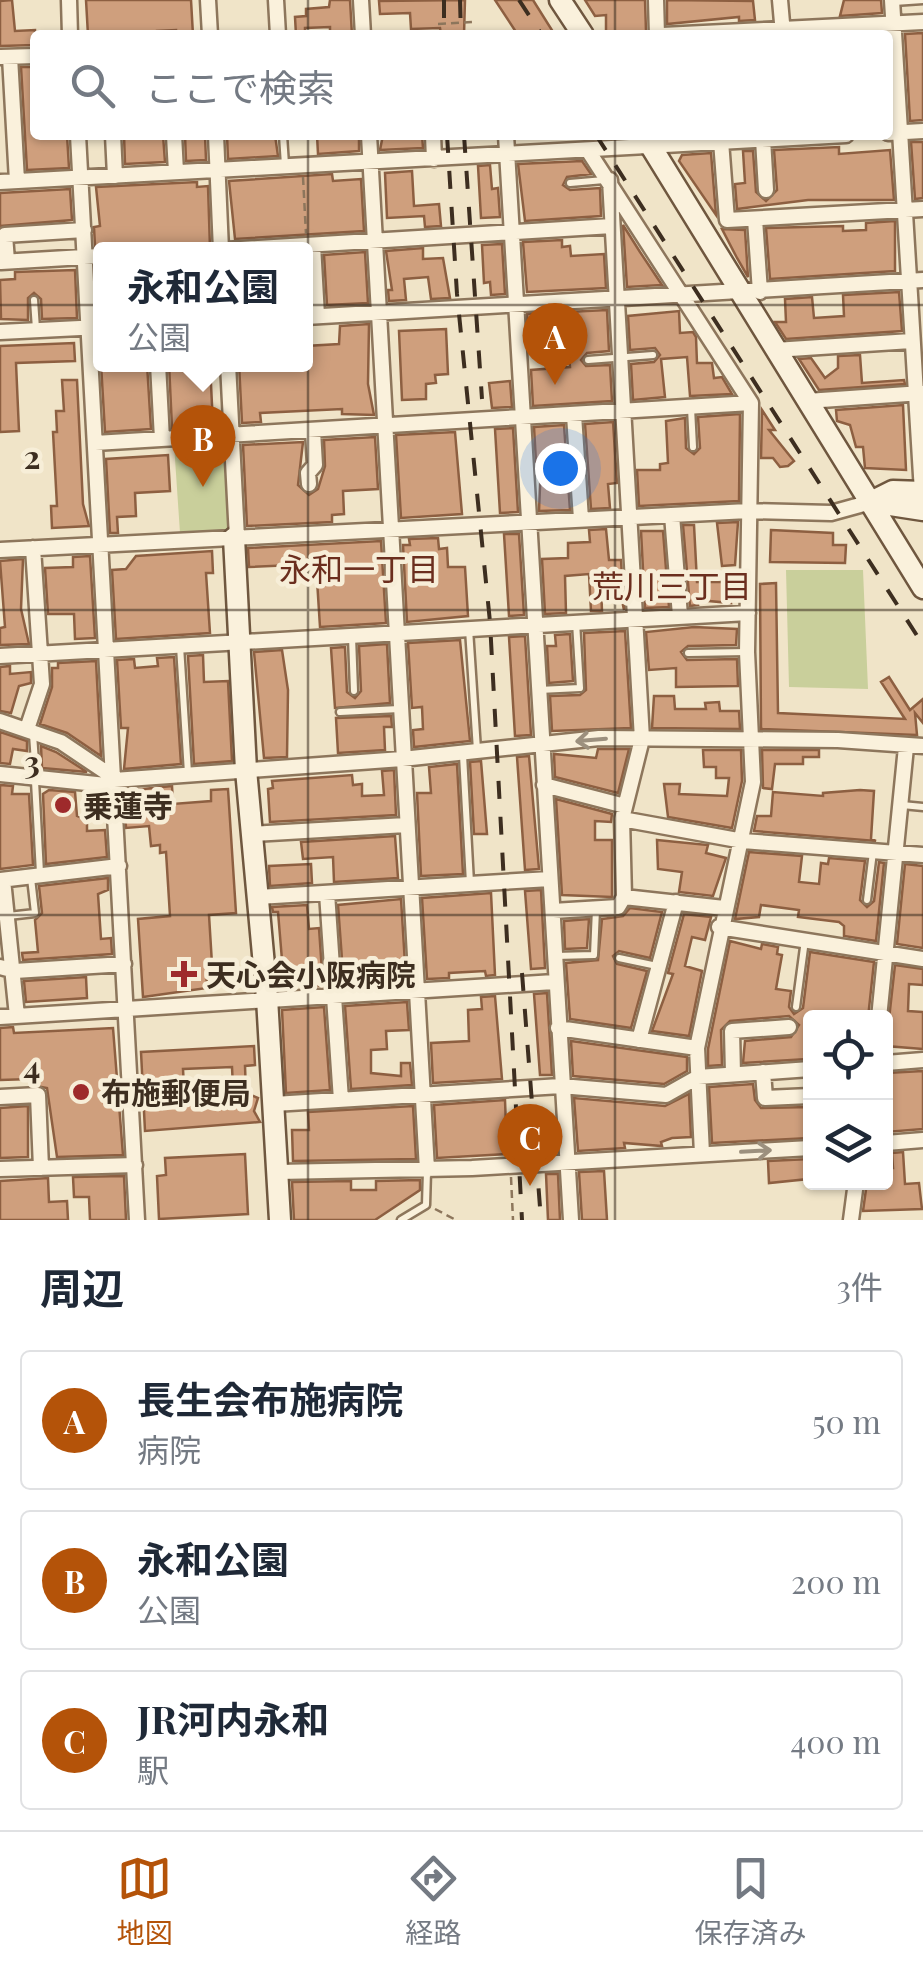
<!DOCTYPE html>
<html lang="ja">
<meta charset="utf-8">
<style>
:root{--surface:#fff;--page:#f6f6f7;--text:#1f2937;--muted:#747a83;--line:#e0e1e3;--accent:#b45309}
body{margin:0;font-family:"Playfair Display","Noto Sans JP",serif;background:var(--page);color:var(--text)}
.controls{position:absolute;right:30px;bottom:30px;display:grid;overflow:hidden;border-radius:10px;box-shadow:0 2px 8px #0004}
.controls button{width:90px;height:90px;display:grid;place-items:center;padding:0;border:0;border-bottom:2px solid var(--line);background:var(--surface);color:var(--text);font:50px sans-serif}
.you{position:absolute;left:560px;top:468px;width:35px;height:35px;margin:-25px;border:8px solid #fff;border-radius:50%;background:#1a73e8;box-shadow:0 0 0 15px #1a73e833}
.badge{display:grid;place-items:center;width:65px;height:65px;border-radius:50%;background:var(--accent);color:#fff;font-size:32px;font-weight:700}
.pin{position:absolute;translate:-50% -82px;filter:drop-shadow(0 2px 5px #0008)}
.pin::after{content:'';position:absolute;top:52px;width:35px;height:30px;background:inherit;clip-path:polygon(0 0,100% 0,50% 100%)}
.popup{position:absolute;left:93px;top:242px;width:220px;height:130px;box-sizing:border-box;display:grid;place-content:center;border-radius:10px;background:var(--surface);filter:drop-shadow(0 2px 8px #0005);font-size:32px;white-space:nowrap;color:var(--muted)}
.popup b{font-size:38px;color:var(--text)}
.popup::after{content:'';position:absolute;left:50%;top:100%;margin-left:-20px;border:20px solid transparent;border-top-color:var(--surface)}
.list{margin:0;padding:0;list-style:none}
h2{display:flex;justify-content:space-between;align-items:center;height:130px;margin:0;padding:0 40px;font-size:42px}
h2 small{font-size:32px;font-weight:400;color:var(--muted)}
.list li{display:grid;grid-template-columns:65px 1fr auto;gap:30px;align-items:center;box-sizing:border-box;height:140px;margin:0 20px 20px;padding:0 20px;border:2px solid var(--line);border-radius:10px}
.list b{display:block;font-size:38px;white-space:nowrap}
.list p{margin:0;font-size:32px;white-space:nowrap;color:var(--muted)}
.list em{font-size:32px;font-style:normal;color:var(--muted)}
.icon{flex:none;width:55px;height:55px;fill:none;stroke:currentColor;stroke-width:2;stroke-linecap:round;stroke-linejoin:round}
.map{position:relative;flex:none;width:923px;height:1220px;overflow:hidden}
.search{position:absolute;background:var(--surface);box-shadow:0 2px 8px #0004;left:30px;right:30px;top:30px;height:110px;display:flex;align-items:center;gap:25px;box-sizing:border-box;padding:0 35px;border-radius:10px;color:var(--muted);font-size:38px}
.sheet{height:610px;background:var(--surface)}
nav{display:flex;justify-content:space-around;align-items:center;box-sizing:border-box;height:140px;border-top:2px solid var(--line);background:var(--surface);font-size:28px;color:var(--muted)}
nav a{display:grid;justify-items:center;gap:5px}
nav .on{color:var(--accent)}
.map>svg:first-child{display:block}
.green{fill:#c9cf9b}
.building{fill:#cf9f7d;stroke:#8d5f41;stroke-width:2.5;fill-rule:evenodd}
.lines{fill:none;stroke-linecap:round;stroke-linejoin:round}
.lane-casing{stroke:#8d765c;stroke-width:11}
.street-casing{stroke:#8d765c;stroke-width:19}
.secondary-casing{stroke:#6f573f;stroke-width:25}
.path{stroke:#8d765c;stroke-width:2.5;stroke-dasharray:8 5;stroke-linecap:butt}
.lane{stroke:#faf1dc;stroke-width:6}
.street{stroke:#faf1dc;stroke-width:14}
.secondary{stroke:#faf1dc;stroke-width:20}
.rail{stroke:#3d2e20;stroke-width:4;stroke-dasharray:18 18;stroke-linecap:butt}
.oneway{stroke:#9c907e}
.grid{fill:none;stroke:#3d2e20;stroke-width:2.5;stroke-opacity:0.55}
.poi-dot{fill:#9e2a2b;stroke:#f7eed8;stroke-width:4}
.labels{text-anchor:middle;dominant-baseline:central;stroke-width:9;stroke-linejoin:round;paint-order:stroke}
.poi-label{font-size:30px;font-weight:bold;fill:#3d2e20;stroke:#f7eed8;text-anchor:start}
.neighbourhood-label{font-size:32px;fill:#6b2e1e;stroke:#f7eed8}
.grid-label{font-size:32px;text-anchor:middle;font-weight:bold;fill:#3d2e20;stroke:#f7eed8;stroke-width:9;stroke-linejoin:round;paint-order:stroke}
</style>
<div class="map">
<svg width="923" height="1220" viewBox="0 0 923 1220">
<rect width="100%" height="100%" fill="#f0e4c8"/>
<path class="green" d="M226,441L231,530L180,533L174,444Z
M786,570H863L868,689L789,687Z"/>
<path class="building" d="M12,0L15,31L35,30V45L0,46V1Z
M86,0H191L193,35H176V30L157,31V35H88Z
M330,0H350L352,35L330,34V27L305,28V35H296L295,17L306,16V9L329,7Z
M465,0L464,35H441L440,28L411,29L410,13L380,14L379,1Z
M495,0H533L555,35H518Z
M585,0H645L646,31L606,32V15L595,16Z
M667,0L753,1L755,20L739,21V17L667,24Z
M844,0H881L882,13L840,16Z
M923,33V120L910,121L905,34Z
M21,67H35V135H67L69,168L27,170Z
M124,135H163L165,162L125,164Z
M185,135H205L206,160L186,161Z
M227,135H275L278,156L228,159Z
M317,135L359,138V151L318,154Z
M383,135H422L423,148L380,150Z
M911,142H923V198L915,199Z
M839,147V154L890,150L894,200H808L737,209L735,184L745,183L743,151H753L756,192L766,201L777,190L774,150Z
M711,153L716,215L679,161L682,155Z
M582,161L591,174L567,177L563,185L570,190L600,188L601,216L525,221L518,164Z
M490,165L492,189L498,188L500,217L481,218L478,166Z
M412,171L414,206L439,204L441,226L425,227L424,216L387,218L385,173Z
M332,174L333,181L361,179L364,231L235,239L229,181Z
M197,182V187L208,186L210,248L108,250L95,246L94,227L100,226L96,187Z
M70,189L72,220L0,226V193Z
M895,221V271L770,279L766,228L843,226V231L866,230V223Z
M623,225L640,252L662,285L627,287Z
M722,229L745,230L748,277L737,258Z
M562,240V247L570,246L571,256L604,254L606,288L527,292L523,242Z
M502,244L505,294L491,295L490,282L484,283L482,245Z
M423,248V259L443,258L450,298L431,299L428,277L404,279L406,300L389,301L388,290H392L386,251Z
M365,252L368,303L327,305L324,255Z
M75,270L77,318L42,319L41,299L34,293L28,298V320L1,319L0,280L15,279V272Z
M899,292L902,331L786,339L775,322H786L785,299L812,297L814,318L844,316L843,295Z
M607,310L609,351L587,353L581,360L586,366L610,365L612,401L533,406L531,370L570,367L569,356H576L574,332L528,333L527,314Z
M679,311L680,333L693,332L696,337L697,363H712L714,378L722,377L732,394L690,396L687,357L661,359L665,397L633,400L631,364L654,362L660,355L655,348L630,350L628,316Z
M369,324L368,384L374,415L342,414V409L260,413L261,422L242,423L239,364H306V346L339,344L340,326Z
M446,329L448,374L435,375L436,383L426,384V399L402,400L399,331Z
M74,343L75,361L16,363L19,431L0,432V346Z
M860,355L862,383L904,380L905,384L819,390L799,359L811,358L825,378L838,368V356Z
M101,364H147L151,429L105,432Z
M169,364H210L213,425L172,428Z
M62,380H77L83,504L89,526L52,528L51,506H57L53,432H57L56,411H64Z
M510,381L512,407L492,408L489,383Z
M903,405L906,470L865,468L863,447H856L850,425L837,421L836,410Z
M762,410L775,430H769L794,461L788,466L780,467L773,458H761Z
M740,414L739,501L639,506L637,470H660V464L668,463L666,421L685,418L686,448L694,454L700,448L698,417Z
M613,422L617,483L608,484L610,508L591,509L585,424Z
M564,425L570,510L539,511L541,462H536L534,427Z
M513,428L518,512L500,513L495,429Z
M455,432L462,514L401,518L396,435Z
M375,437L378,489L343,491L344,514L332,515V522L247,526L243,445L303,442L298,485L309,495L318,489L325,466L324,440Z
M168,455L170,491L135,493L136,516L117,517L118,533H110L106,459Z
M738,522L735,565L722,566L717,523Z
M683,525H694L697,582H724V596H730L731,603L697,600L698,605L690,606Z
M606,529L609,560H621L624,610L619,586L601,587L602,611H591L589,574L565,576L566,613L545,614L542,559L568,558V543L590,542L589,530Z
M771,530L833,533V545H846L845,563L770,562Z
M641,531H663L669,607L645,608Z
M504,534H519L524,615L509,616Z
M438,538L439,549L447,548L448,567H465L468,616L407,622L403,545H410L409,539Z
M381,541L386,623L320,627L316,564L249,567L248,548Z
M212,551L213,573H206L210,633L116,639L112,570L126,569L136,556Z
M90,556L95,638L75,639L74,614H48L45,568L73,567V557Z
M23,559L21,609L29,644L0,645V628L5,627L0,561Z
M776,583L778,713L905,719L881,682L889,677L910,710L923,699V723L915,713L917,735L761,729L760,584Z
M694,627L737,629L736,645L688,646L681,652L687,660L737,659L738,686L676,687V668L649,670L646,632Z
M625,631L631,728L552,731L550,696L580,695L586,690L584,633Z
M570,634L573,681L549,683L547,646H556L555,635Z
M525,636L531,735L515,736L509,637Z
M460,640L470,741L414,747L413,730L423,729L422,707L412,708L408,643Z
M387,644L390,703L335,708L331,648L345,647L347,692L355,698L361,691L359,646Z
M282,650L288,690L287,757L264,758L254,652Z
M203,655L204,682L228,681L232,761L194,764L188,656Z
M174,657L181,764L124,769L128,728H121L117,660L134,659L135,668L158,666L157,658Z
M96,661L101,756L67,733L40,724L52,687V668H58V663Z
M10,666V674L31,672V683L19,686L11,713L0,711V667Z
M654,696H674L675,709H706L705,703L719,702L720,711H739L740,729L652,728Z
M391,716L392,727H384L385,750L338,753L336,718Z
M0,732L27,741V751L13,749L10,764L0,763Z
M41,746L56,752L87,772L42,768Z
M598,749H629L618,793L555,777L554,754L596,758Z
M703,750H741L742,781L732,828L668,817L664,784H680L679,794L727,796L729,778H716V767H704Z
M762,750H819V757H803V764H775L772,789L763,788Z
M529,756L539,869L525,870L517,757Z
M481,761L487,834H474L470,762Z
M457,764L463,874L421,876L417,793H431L429,767Z
M394,770L396,815L270,822L268,789L273,788L272,781L352,775L353,785L362,784V796L384,795L382,771Z
M0,785L13,786L12,794H29L33,865L0,869Z
M172,786L173,804L211,801V790L228,789L236,913L209,915L212,964H206L207,988L143,997L138,919L170,916L166,852L160,853V845L151,846L149,826L126,828L124,791Z
M49,790L75,792L77,816L87,820V831L105,830L107,857L46,864L43,794Z
M860,790L874,791L871,839L876,841L754,831L757,816H771L773,792L823,796V793Z
M556,799L612,814L611,822L595,821V840H612V897L562,895Z
M395,836L398,878L334,882L333,857L303,859L301,842Z
M657,840L708,845L706,853L726,858L713,896L679,892L682,872L658,869Z
M749,852L802,856L799,882L819,884L821,863L828,864L829,858L865,861L860,900L867,907L874,901L879,862L884,863L876,941L844,936V926L839,922L798,917L799,910L761,905L759,917L735,919Z
M311,864L312,883L270,886L269,866Z
M905,864L923,866V948L897,944Z
M108,878V890L98,894L101,939L111,938L112,954L23,960L22,953L38,952L35,920L42,913L39,886Z
M541,890L545,968L531,969L525,891Z
M491,893L495,975L486,976L485,971L449,973V978L427,979L422,898Z
M401,899L406,980L365,983L364,971L343,973L338,905Z
M307,905L309,929L319,928L323,986L303,987L302,969L283,972L278,912H273L272,907Z
M630,908L662,912L650,958L619,951L613,956L617,964L647,971L631,1028L570,1019L566,963L598,960L602,919L623,916Z
M684,914L711,917L705,940L692,937L685,966L702,971L689,1036L652,1031L673,974L668,973Z
M589,919L587,948L565,949L564,921Z
M730,941L761,949L762,944L778,947L777,954L782,955L776,989L791,991L789,1007L794,1014L803,1008L810,952L874,962L868,1018L813,1013L808,1059L743,1063L745,1041L791,1037L799,1025L789,1016L730,1021L721,1030L722,1065L708,1066V1049Z
M895,965L923,969V985L909,984L908,1011L923,1012V1049L886,1046Z
M86,977L87,998L26,1002L24,981Z
M547,993L552,1075H540L534,994Z
M495,996L502,1079L433,1083L431,1043L469,1041L468,1010L482,1009L481,997Z
M407,1002L409,1030L386,1031L387,1049L371,1050V1073L401,1076V1063H410L412,1085L351,1089L345,1006Z
M324,1007L330,1090L286,1093L282,1010Z
M13,1027L14,1033L113,1028L123,1155L57,1157L47,1088L31,1085V1079L0,1080V1028Z
M571,1041L687,1057V1071L664,1084L573,1076Z
M254,1046L255,1065L245,1066L246,1093L258,1098L254,1111L260,1122L145,1131L141,1052ZM232,1067L233,1088L203,1092L185,1106L183,1069Z
M923,1071V1129L886,1132V1073Z
M753,1084L755,1100L761,1108L810,1107V1138L712,1143L709,1087Z
M689,1094L691,1137L672,1138L661,1142L662,1146L624,1143L625,1148L578,1151L574,1098L665,1106Z
M505,1100L507,1154L437,1158L434,1105Z
M28,1106V1157L0,1158V1108Z
M413,1106L416,1159L293,1161L292,1130H309L308,1112Z
M903,1152L905,1184L919,1183L922,1209L863,1211L867,1182H886V1168H893L892,1153Z
M245,1154L248,1214L159,1219L157,1176L166,1175L165,1158Z
M810,1159L808,1179L769,1183L768,1161Z
M604,1171L607,1220H582L579,1172Z
M546,1174H558L560,1220H548Z
M124,1176L126,1220H90L89,1197H74L73,1177Z
M48,1178L49,1202L67,1201L68,1220H0V1181Z
M420,1180V1190L375,1220H294L292,1182L351,1181V1190H376V1181Z"/>
<g class="lines">
<defs>
<path id="lane" d="M894,2L923,0
M283,135L285,165
M570,183L604,180
M34,300L36,329
M588,360L653,355
M691,408L693,447
M469,629L477,750
M352,637L354,691
M180,646L188,773
M688,653L747,652
M539,690L580,688L576,622
M340,712L399,709
M33,734L36,777
M463,755L470,883
M35,781L40,873
M902,805L923,807
M867,900L873,852
M8,916L35,913L31,878
M555,956L594,955L596,909
M619,958L657,966
M796,1007L805,940
M401,1220L426,1205L427,1171"/>
<path id="street" d="M69,0L70,35
M208,0L210,35
M276,0L278,35
M361,0L363,35
M656,0L657,35
M780,0L783,34
M892,0L922,492
M663,35L923,22
M1,57L35,56
M10,57L17,181
M888,133L923,131
M78,135L137,1220
M113,135L115,176
M174,135L176,172
M216,135L221,250
M369,135L427,1170
M433,135L434,159
M506,135L571,1220
M763,139L766,190
M721,141L727,220L923,209
M589,152L751,403L747,652L753,782L697,1048L702,1154
M0,182L846,135
M755,219L760,292
M313,245L317,316
M226,250L612,226
M7,261L5,235L84,230
M1,262L100,256
M306,317L923,280
M0,332L100,327
M775,350L911,341
M158,364L162,439
M228,364L237,538
M807,401L922,393
M574,415L581,519
M95,443L751,403
M309,484L308,473L315,465L313,431
M672,515L680,616
M0,550L748,511L831,513L871,502
M0,656L748,613
M0,721L61,742L113,777
M27,729L42,684L33,548
M0,774L106,785L114,780L402,759L599,738L838,740L923,746
M544,785L625,806
M622,819L743,841L923,855
M252,834L406,825
M0,880L119,866
M3,880L17,1016
M327,893L341,1100
M258,897L550,879
M624,897L724,908
M553,911L618,907L624,897L622,819L642,739L610,180
M719,927L923,959
M0,967L15,971L124,964
M0,1017L554,982
M879,1018L906,747
M558,1028L697,1048
M639,1040L676,902
M886,1063L923,1060
M763,1072L765,1098L810,1096
M733,1074L732,1031L789,1027
M0,1097L38,1095L41,1168
M274,1104L561,1086L666,1095L698,1077L810,1069
M886,1143L923,1140
M0,1169L135,1165
M278,1172L472,1168L810,1148
M851,1220L856,1182"/>
<path id="secondary" d="M560,0L583,35
M644,135L923,588
M871,502L893,491L923,492
M871,502L923,510
M234,538L246,770L267,998L280,1220"/>
</defs>
<use href="#lane" class="lane-casing"/>
<use href="#street" class="street-casing"/>
<use href="#secondary" class="secondary-casing"/>
<path class="path" d="M438,24L473,22
M303,177L306,234
M511,1177L513,1220
M435,1209L456,1220"/>
<use href="#lane" class="lane"/>
<use href="#street" class="street"/>
<use href="#secondary" class="secondary"/>
<path class="rail" d="M444,0V35
M460,0L461,35
M519,0L542,35
M447,135L457,294L490,622L522,1220
M464,135L482,399
M596,135L923,645
M522,973L541,1220"/>
</g>
<defs><path id="oneway-shaft" d="M-6 0H5M1.5-3L5.5 0L1.5 3" fill="none" stroke-width="1.6" stroke-linecap="round" stroke-linejoin="round" transform="scale(2.5)"/></defs>
<g class="oneway">
<use href="#oneway-shaft" transform="translate(591 740) rotate(175)"/>
<use href="#oneway-shaft" transform="translate(756 1151) rotate(-3)"/>
</g>
<path class="grid" d="M308,0V35M615,0V35M308,135V1220M615,135V1220M0,305H923M0,610H923M0,915H923"/>
<g class="poi-dot">
<circle cx="63" cy="805" r="10"/>
<path d="M179 959h10v10h10v10h-10v10h-10v-10h-10v-10h10z"/>
<circle cx="81" cy="1092" r="10"/>
</g>
<g class="labels">
<g class="poi-label">
<text x="83" y="805">乗蓮寺</text>
<text x="206" y="974">天心会小阪病院</text>
<text x="101" y="1092">布施郵便局</text>
</g>
<g class="neighbourhood-label">
<text x="359" y="567">永和一丁目</text>
<text x="672" y="584">荒川三丁目</text>
</g>
</g>
<g class="grid-label">
<text x="32" y="469">2</text>
<text x="32" y="774">3</text>
<text x="32" y="1079">4</text>
</g>
</svg>
<div class="controls">
<button><svg class="icon" aria-label="locate" viewBox="0 0 24 24"><circle cx="12" cy="12" r="6"/><path d="M12 2v4M12 18v4M2 12h4M18 12h4"/></svg></button>
<button><svg class="icon" aria-label="layers" viewBox="0 0 24 24"><path d="M12 4l9 5-9 5-9-5zM3 14l9 5 9-5"/></svg></button>
</div>
<div class="you"></div>
<div class="pin badge" style="left:555px;top:385px">A</div>
<div class="pin badge" style="left:203px;top:487px">B</div>
<div class="popup"><b>永和公園</b>公園</div>
<div class="pin badge" style="left:530px;top:1186px">C</div>
<div class="search"><svg class="icon" aria-label="search" viewBox="0 0 24 24"><circle cx="10" cy="10" r="6"/><path d="M15 15l6 6"/></svg>ここで検索</div>
</div>
<section class="sheet">
<h2>周辺<small>3件</small></h2>
<ul class="list">
<li><span class="badge">A</span><div><b>長生会布施病院</b><p>病院</p></div><em>50 m</em></li>
<li><span class="badge">B</span><div><b>永和公園</b><p>公園</p></div><em>200 m</em></li>
<li><span class="badge">C</span><div><b>JR河内永和</b><p>駅</p></div><em>400 m</em></li>
</ul>
</section>
<nav>
<a class="on"><svg class="icon" aria-label="map" viewBox="0 0 24 24"><path d="M3 6l6-2 6 2 6-2v14l-6 2-6-2-6 2zM9 4v14M15 6v14"/></svg>地図</a>
<a><svg class="icon" aria-label="directions" viewBox="0 0 24 24"><path d="M12 3l9 9-9 9-9-9zM9 14v-3h6M13 9l2 2-2 2"/></svg>経路</a>
<a><svg class="icon" aria-label="saved" viewBox="0 0 24 24"><path d="M7 4h10v16l-5-4-5 4z"/></svg>保存済み</a>
</nav>
